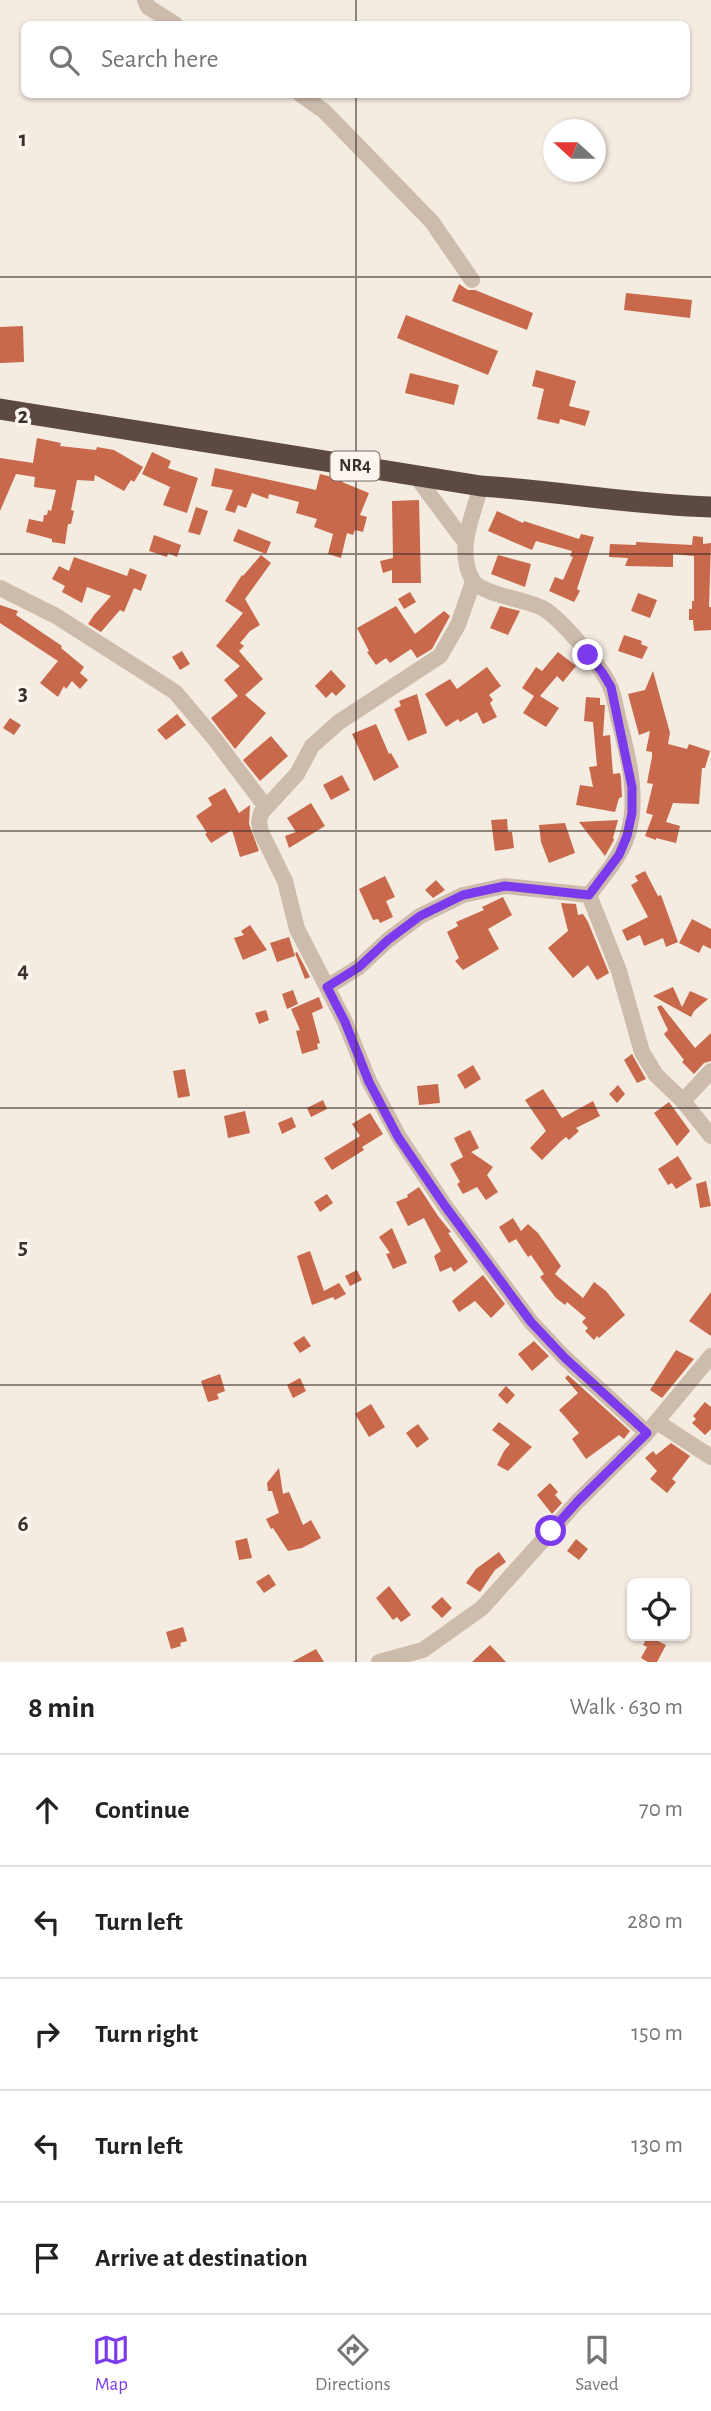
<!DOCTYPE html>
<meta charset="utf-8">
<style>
:root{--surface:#fff;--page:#f6f6f6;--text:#222;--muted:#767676;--line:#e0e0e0;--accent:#7c3aed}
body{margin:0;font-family:"Alegreya Sans",sans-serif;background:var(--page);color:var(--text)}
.controls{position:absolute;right:21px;bottom:21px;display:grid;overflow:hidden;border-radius:10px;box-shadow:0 2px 5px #0004}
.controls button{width:63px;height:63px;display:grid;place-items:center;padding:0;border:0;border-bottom:2px solid var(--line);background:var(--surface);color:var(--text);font:35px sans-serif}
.compass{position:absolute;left:543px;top:119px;width:63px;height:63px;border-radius:50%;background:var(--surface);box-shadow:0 2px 5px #0004;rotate:291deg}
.stop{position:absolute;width:21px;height:21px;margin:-16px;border:5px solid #7c3aed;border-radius:50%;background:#fff}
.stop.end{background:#7c3aed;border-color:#fff;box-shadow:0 2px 7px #0008}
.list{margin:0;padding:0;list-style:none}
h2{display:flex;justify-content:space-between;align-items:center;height:91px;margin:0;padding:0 28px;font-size:30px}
h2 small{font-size:23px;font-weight:400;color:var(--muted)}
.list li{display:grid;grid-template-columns:46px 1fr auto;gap:21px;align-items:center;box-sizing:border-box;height:112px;padding:0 28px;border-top:2px solid var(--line)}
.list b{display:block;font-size:26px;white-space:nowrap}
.list em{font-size:23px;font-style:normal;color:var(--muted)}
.icon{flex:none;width:38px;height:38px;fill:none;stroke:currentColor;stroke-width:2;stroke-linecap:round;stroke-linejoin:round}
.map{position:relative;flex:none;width:711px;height:1662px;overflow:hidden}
.search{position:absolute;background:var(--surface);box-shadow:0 2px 5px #0004;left:21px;right:21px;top:21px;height:77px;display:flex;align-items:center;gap:18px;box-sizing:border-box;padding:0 24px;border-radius:10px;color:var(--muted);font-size:26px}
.sheet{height:651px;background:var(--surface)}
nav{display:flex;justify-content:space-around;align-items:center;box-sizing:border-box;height:98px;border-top:2px solid var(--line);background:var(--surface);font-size:19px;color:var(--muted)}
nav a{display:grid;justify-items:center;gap:4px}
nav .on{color:var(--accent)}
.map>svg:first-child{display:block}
.building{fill:#c8694b}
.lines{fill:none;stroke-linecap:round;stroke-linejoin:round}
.minor{stroke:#cdbbac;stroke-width:16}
.highway{stroke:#5c4a42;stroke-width:21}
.route{stroke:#7c3aed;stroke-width:9}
.grid{fill:none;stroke:#3b302b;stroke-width:2;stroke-opacity:0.55}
.labels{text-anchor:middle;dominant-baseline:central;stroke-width:7;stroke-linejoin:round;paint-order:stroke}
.shield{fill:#fbf5ee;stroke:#756b66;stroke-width:2}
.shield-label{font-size:18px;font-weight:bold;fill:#3b302b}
.grid-label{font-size:23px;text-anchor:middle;font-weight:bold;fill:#3b302b;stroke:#fbf5ee;stroke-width:7;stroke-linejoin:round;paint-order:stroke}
</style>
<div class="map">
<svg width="711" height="1662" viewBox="0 0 711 1662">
<rect width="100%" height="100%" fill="#f4ebe1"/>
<path class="building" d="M459,284L468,290H475L533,313L527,330L452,301Z
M626,293L692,300L690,318L624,310Z
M406,315L498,351L488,375L397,338Z
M23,326L24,362L0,363V327Z
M536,370L576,381L569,406L590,411L585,426L560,419L559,424L537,419L544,389L532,386Z
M410,373L459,385L454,405L405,393Z
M37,438L61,443L60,446L96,450L97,447L114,450L143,467L134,482L131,480L124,491L95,475L94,481L77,480L71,510L74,511L71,524H68L65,544L52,542V539L26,532L29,519L43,522L44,515H47L48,510L51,511L56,490L34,487L35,477L16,474L0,511V458L33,463Z
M152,452L171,461L168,468L198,478L187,513L163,505L170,487L142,474Z
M215,468L316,490L320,474L343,480L342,482L369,493L360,515L367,517L363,532L355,530L353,535L347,533L341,558L328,554L333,534L314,527L317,519L296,513L299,502L269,494L268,499L252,493L246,508L238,505L235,513L225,510L233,490L211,486Z
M419,500L421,583H392V570L383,573L380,561L393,558L392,501Z
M196,507L208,511L200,535L188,532Z
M497,511L523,523L524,521L579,539L581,534L594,537L577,589L580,591L574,602L549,591L555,577L563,580L573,557L570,556L572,551L536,541L532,550L488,531Z
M238,529L271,542L266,554L233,541Z
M154,535L181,545L177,557L168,553L167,557L149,551Z
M693,536L703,537V544L711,543L709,607H711V630L694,631L693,620H689V609H692V601H694V556L673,554V567L625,566L628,558L609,557L610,544L636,545V542L692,545Z
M261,555L271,563L245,599L260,625L250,631L240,643L244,646L239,651L263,679L245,695L266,713L235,749L211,718L238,696L224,680L240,666L216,646L243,613L225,601L242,575L243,576Z
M498,555L531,564L525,587L491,574Z
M74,557L127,576L130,568L147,575L141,591L134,588L124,612L120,610L101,632L88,624L94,615L111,596L87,587L82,603L62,592L65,586L52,579L59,566L69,571Z
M410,592L416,602L404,609L398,599Z
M638,593L657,600L650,618L631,611Z
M0,605L18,611L16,615L62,646L61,648L84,667L80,673L88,680L80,689L72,681L66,689L64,686L58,697L40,683L58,661L0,623Z
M396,606L415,634L444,611L450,616L432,649L417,658L411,649L390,663L386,658L376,665L367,652L369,651L357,628Z
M500,606L520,611L508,635L490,628Z
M624,635L642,641L641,644L648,647L642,659L618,651Z
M182,651L190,664L180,670L172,657Z
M558,652L576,666L563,682L557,676L540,696L559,708L546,727L523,713L534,696L522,688L536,667L542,671Z
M487,667L501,686L489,695L493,700L490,703L497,717L483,724L477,712L460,722L458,719L446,727L425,694L450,679L457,689Z
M331,670L346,686L336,696L332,692L326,698L315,686Z
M653,671L670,733L668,744L687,749L689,744L710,751L705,768H702L699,804L673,803L666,822L680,826L676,843L656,838V840L645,836L653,815L646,813L653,784L647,783L652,757V752L646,751L650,731L639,735L628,694L645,690Z
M417,694L427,733L408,741L394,709L401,706L399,701Z
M586,697L600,698V705H605L603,736L610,735L613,774L620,773L621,778L622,797L619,798L615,812L576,805L580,785L593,787L589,767L597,766L593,722L584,721Z
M177,714L186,725L166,740L157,730Z
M10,718L21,725L14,735L3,728Z
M376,724L389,754L391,753L399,767L374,781L352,734Z
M271,736L288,756L260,781L243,760Z
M342,775L350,790L331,800L323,785Z
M225,788L239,813L250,805L249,824L259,851L240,857L232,830L211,843L205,834L207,833L196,816L212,805L208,798Z
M311,803L325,826L289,848L285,836L296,832L287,818Z
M507,819L508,832H512L514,848L495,851L491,820Z
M618,820L613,838L614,840L605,856L579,822Z
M565,823L575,853L549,863L541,842L539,825Z
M645,871L658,896L661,895L678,942L666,947L663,938L644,946L640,935L627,941L622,930L648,917L631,885L638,881L635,876Z
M385,876L395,897L386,901L393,917L380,923L378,919L373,920L359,889Z
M436,880L445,890L433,898L425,890Z
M503,897L512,915L488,929L499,949L463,970L455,961L459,958L447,932L458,926L456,922L484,910L482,907Z
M561,903L576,904L578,915L583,914L588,922L609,973L597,980L588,965L573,978L548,948L568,931Z
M692,919L711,929V949L703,945L699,953L679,943Z
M250,925L267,950L243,960L234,938L244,935L241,931Z
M289,937L295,956L277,962L270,943Z
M297,952L310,977L305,979L295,953Z
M673,987L682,1007L690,991L708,999L694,1011L691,1017L653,996Z
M293,990L298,1004L287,1009L282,994Z
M319,997L323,1008L312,1013L320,1043L317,1044L318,1049L302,1054L296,1031L300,1030L291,1009Z
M661,1005L695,1048L711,1033V1061L704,1063L694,1074L682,1062L684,1060L664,1034L668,1030L657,1007Z
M266,1010L269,1020L259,1024L255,1013Z
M632,1054L646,1079L637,1083L624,1060Z
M473,1065L481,1079L465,1089L457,1075Z
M185,1069L190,1096L178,1098L173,1071Z
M438,1084L440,1103L419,1105L417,1086Z
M618,1085L625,1094L617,1103L609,1094Z
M543,1089L562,1118L593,1101L600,1116L576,1128L579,1131L569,1140L566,1137L560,1142L542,1160L530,1148L546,1131L525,1100Z
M323,1100L327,1109L311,1117L307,1108Z
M669,1102L690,1131L677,1146L654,1113Z
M245,1111L250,1133L228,1138L224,1116Z
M370,1113L383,1134L362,1147L364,1150L332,1170L324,1158L360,1136L352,1124Z
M292,1117L296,1127L282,1134L278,1123Z
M470,1130L479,1148L471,1152L493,1167L487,1175L498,1192L486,1200L477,1187L463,1194L457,1184L460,1182L450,1164L463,1157L454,1138Z
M678,1156L692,1179L676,1189L672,1183L668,1185L658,1169Z
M706,1181L711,1206L700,1208L696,1184Z
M419,1187L438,1216L451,1232L448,1233L468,1262L454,1272L451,1267L440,1272L434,1256L441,1251L424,1218L408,1226L396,1202L408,1197L407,1195Z
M327,1194L333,1203L320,1212L314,1202Z
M513,1218L521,1231L528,1224L538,1233L561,1266L555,1274L583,1298L594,1282L606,1291L625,1315L599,1338L597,1336L594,1340L585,1331L588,1328L582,1322L586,1318L567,1302L565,1305L556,1298L540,1277L544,1274L531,1255L528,1257L516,1239L509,1243L499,1227Z
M392,1228L407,1263L393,1269L386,1254L390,1253L379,1237Z
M310,1251L324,1291L339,1283L346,1294L335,1300L333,1297L312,1305L297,1256Z
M357,1270L362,1280L350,1286L345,1276Z
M483,1275L505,1304L491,1318L475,1301L459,1312L452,1301Z
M711,1292V1336L689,1321Z
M304,1336L311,1346L300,1353L293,1343Z
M534,1341L549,1356L532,1371L518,1354Z
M676,1350L694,1359L662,1398L650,1390Z
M220,1374L225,1391L217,1394L219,1399L208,1402L201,1381Z
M568,1375L630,1431L624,1439L619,1435L586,1459L572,1439L579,1433L559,1410L578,1393L565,1378Z
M300,1378L306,1391L293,1398L287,1385Z
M506,1386L515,1395L507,1404L498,1395Z
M705,1402L711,1407V1429L705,1435L692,1423L696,1419L693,1416Z
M371,1404L385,1427L369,1437L355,1414Z
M499,1422L532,1447L508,1471L497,1465L504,1451L510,1444L492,1430Z
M418,1424L429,1439L417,1448L406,1433Z
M671,1443L690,1456L672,1479L676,1482L667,1493L650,1479L657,1471L645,1458L653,1451L656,1455Z
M279,1468L283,1494L289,1492L303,1525L311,1520L321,1538L302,1548L288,1551L273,1528L271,1529L266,1519L279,1513L272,1491H268L267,1483Z
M550,1483L558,1492L555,1495L562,1503L552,1514L537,1495Z
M247,1538L252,1558L239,1560L235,1541Z
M576,1539L588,1549L579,1560L567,1551Z
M499,1552L506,1562L495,1570L480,1592L466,1583L476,1569Z
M269,1574L276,1585L264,1593L256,1582Z
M389,1586L411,1615L401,1622L397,1617L393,1620L376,1598Z
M442,1597L452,1608L442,1618L431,1607Z
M183,1627L187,1641L180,1643L181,1646L171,1649L166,1632Z
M648,1636L666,1645L657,1662H648L641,1658L647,1647L643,1645Z
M490,1645L506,1662H472Z
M316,1649L324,1662H292Z"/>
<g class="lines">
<path class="minor" d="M145,0L148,7L175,24
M300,94L324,111L432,222L472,280
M415,475L465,542
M481,486C473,515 456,550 472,579C480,595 527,599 544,609C561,619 602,667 610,686C614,695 616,707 618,717C628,755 640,799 627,837C619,859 603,877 589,895L619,971L642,1052L656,1075L683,1101L711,1136
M473,582L458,625L440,656L339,722L312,746L297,774L261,813L259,822L261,832L285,881L297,929L345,1022L369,1081L399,1137L445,1206L531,1322L565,1358L647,1433
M0,588L56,616L175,692L213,737L266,807
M327,987L359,967L388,940L420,916L463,895L505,886L589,895
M683,1101L711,1071
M657,1422L711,1457
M379,1662L423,1650L482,1608L578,1501L647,1433L711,1356"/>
<path class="highway" d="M0,409L481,486C558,491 634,505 711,507"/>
</g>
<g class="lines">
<path class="route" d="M551,1531L578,1501L647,1433L565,1358L531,1322L445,1206L398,1137L369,1082L345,1022L327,987L359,967L388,940L420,916L463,895L505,886L589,895L619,855L627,836L632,813V787L611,687L602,672L588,655"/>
</g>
<path class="grid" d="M356,0V24M356,94V1662M0,277H711M0,554H711M0,831H711M0,1108H711M0,1385H711"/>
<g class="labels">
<rect class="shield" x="330.5" y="451.5" width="49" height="29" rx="5"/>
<g class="shield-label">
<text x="355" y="466">NR4</text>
</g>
</g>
<g class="grid-label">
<text x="23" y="146">1</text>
<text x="23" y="423">2</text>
<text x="23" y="700">3</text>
<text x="23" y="977">4</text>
<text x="23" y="1254">5</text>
<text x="23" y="1531">6</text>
</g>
</svg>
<div class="controls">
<button><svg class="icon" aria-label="locate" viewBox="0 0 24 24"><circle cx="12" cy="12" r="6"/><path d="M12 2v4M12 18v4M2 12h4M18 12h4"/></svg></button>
</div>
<svg class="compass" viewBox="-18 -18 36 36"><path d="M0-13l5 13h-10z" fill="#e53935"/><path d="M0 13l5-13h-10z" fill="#767676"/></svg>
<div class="stop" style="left:551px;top:1531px"></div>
<div class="stop end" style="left:588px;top:655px"></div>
<div class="search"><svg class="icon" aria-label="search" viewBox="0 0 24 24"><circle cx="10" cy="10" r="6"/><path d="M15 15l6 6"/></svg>Search here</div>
</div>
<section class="sheet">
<h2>8 min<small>Walk · 630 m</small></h2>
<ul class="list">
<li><svg class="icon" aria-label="ahead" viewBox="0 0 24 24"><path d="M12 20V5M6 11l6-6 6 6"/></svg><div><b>Continue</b></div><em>70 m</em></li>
<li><svg class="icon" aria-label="left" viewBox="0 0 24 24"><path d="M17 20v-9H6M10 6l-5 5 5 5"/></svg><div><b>Turn left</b></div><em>280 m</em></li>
<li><svg class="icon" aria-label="right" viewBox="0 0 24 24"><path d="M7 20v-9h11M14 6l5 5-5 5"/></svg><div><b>Turn right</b></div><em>150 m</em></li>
<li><svg class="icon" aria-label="left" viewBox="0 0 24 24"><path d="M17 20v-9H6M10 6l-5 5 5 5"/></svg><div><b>Turn left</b></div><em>130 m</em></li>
<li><svg class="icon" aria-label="arrive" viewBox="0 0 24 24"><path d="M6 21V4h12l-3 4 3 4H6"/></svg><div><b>Arrive at destination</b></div></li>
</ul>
</section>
<nav>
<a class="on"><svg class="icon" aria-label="map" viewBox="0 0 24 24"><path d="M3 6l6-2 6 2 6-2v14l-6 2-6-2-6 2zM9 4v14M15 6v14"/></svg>Map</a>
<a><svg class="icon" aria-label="directions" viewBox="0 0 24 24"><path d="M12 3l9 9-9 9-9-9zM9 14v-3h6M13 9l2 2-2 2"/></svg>Directions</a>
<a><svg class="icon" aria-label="saved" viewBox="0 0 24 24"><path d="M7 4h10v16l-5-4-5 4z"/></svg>Saved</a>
</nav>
